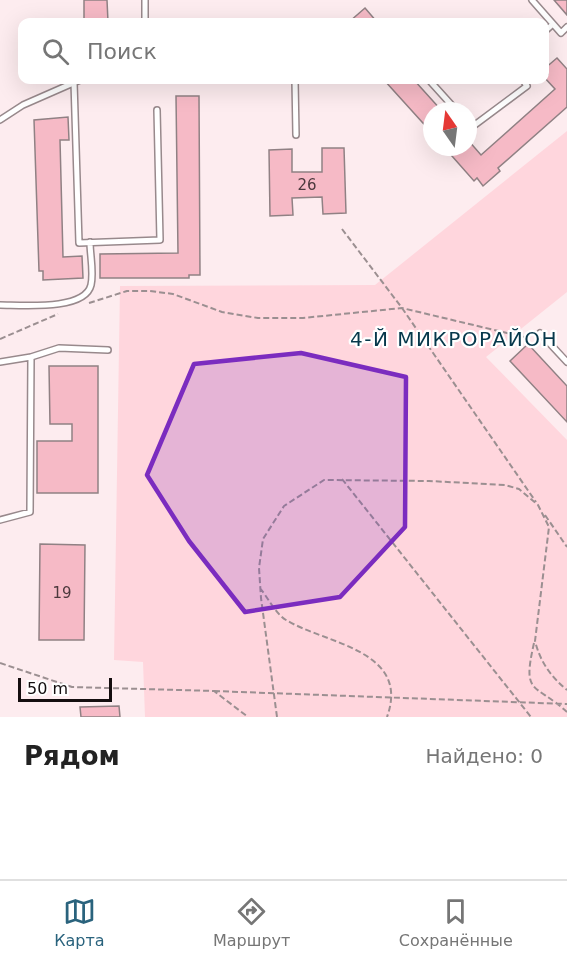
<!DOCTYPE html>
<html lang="ru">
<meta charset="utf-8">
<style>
:root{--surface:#fff;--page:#f6f6f6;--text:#222;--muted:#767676;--line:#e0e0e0;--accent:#2a637d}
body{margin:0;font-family:"DejaVu Sans",sans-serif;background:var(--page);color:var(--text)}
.compass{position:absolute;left:423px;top:102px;width:54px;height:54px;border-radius:50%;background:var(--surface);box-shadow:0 6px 24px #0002;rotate:346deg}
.scale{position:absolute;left:18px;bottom:15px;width:94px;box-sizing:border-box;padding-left:6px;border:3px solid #140e0f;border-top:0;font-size:16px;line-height:21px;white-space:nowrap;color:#140e0f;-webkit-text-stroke:4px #fff;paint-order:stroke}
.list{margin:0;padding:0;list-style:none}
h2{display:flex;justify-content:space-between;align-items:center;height:78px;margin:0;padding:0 24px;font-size:26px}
h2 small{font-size:20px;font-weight:400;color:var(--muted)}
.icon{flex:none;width:33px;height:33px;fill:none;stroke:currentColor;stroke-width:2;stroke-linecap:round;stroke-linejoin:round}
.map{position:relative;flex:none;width:567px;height:717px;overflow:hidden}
.search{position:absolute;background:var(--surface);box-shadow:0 6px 24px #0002;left:18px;right:18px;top:18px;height:66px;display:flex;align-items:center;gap:15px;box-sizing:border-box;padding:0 21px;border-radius:12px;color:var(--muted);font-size:22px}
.sheet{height:162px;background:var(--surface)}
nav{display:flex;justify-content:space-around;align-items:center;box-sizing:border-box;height:84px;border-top:2px solid var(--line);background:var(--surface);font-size:16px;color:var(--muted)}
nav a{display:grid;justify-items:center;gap:3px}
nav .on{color:var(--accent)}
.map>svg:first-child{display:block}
.green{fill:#ffd6dd}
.building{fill:#f6bac6;stroke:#908184;stroke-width:1.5}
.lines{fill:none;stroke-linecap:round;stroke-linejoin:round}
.service-casing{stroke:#98898c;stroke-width:8}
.path{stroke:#9b8f91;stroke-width:2;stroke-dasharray:6 3;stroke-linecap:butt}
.service{stroke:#fff;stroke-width:5}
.marked{fill:#7b2cbf;fill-opacity:0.2;stroke:#7b2cbf;stroke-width:4.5;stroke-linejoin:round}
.labels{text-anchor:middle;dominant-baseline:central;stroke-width:4.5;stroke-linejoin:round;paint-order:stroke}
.number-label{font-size:15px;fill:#4c393d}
.neighbourhood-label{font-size:20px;letter-spacing:1.5px;fill:#06384b;stroke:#fff}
</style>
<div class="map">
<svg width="567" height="717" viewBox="0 0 567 717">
<rect width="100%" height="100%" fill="#fdecef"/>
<path class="green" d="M567,131V292L486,357L567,440V717H145L143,662L114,660L120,286L375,285Z"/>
<path class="building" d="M84,0H107L108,22H84Z
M554,0H567V15Z
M365,8L377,22H349Z
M557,58L567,69V107L498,168L500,171L483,186L477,178L474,181L444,147H468V140L481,155L555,89L544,77L548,74L544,69Z
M384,80H414L442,111H432V133Z
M176,96H199L200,275H189V278H100V254L178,253Z
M68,117L69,140H60L63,257L82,256L83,278L43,280V271H39L34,120Z
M322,148H344L346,213L323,214L322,197L292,198L293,215L270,216L269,150L292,149V172H322Z
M528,344L567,386V422L510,361Z
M49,366H98V493H37V441H72V424H50Z
M40,544L85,545L84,640H39Z
M119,706L120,717H81L80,707Z"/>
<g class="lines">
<defs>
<path id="service" d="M145,0V22
M532,0L561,33L567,27
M544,32L553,24
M295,80L296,135
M429,80L457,111
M74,82L79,243L160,240L157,110
M0,120L23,105L80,80
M468,123L472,127L527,86L523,80
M0,305C21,305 85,311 91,285C94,272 90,255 90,242
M540,333L567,362
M31,357L59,348L108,350
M0,362L31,357L30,512L0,520"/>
</defs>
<use href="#service" class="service-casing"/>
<path class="path" d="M342,229L402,308L536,502
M89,303L127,291H150L173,294L222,312L258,318H303L402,308L528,338
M0,339L58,314
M342,479L531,717
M545,515L567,547
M260,588C268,598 276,614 286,620C326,644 411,650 387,717
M534,643C522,696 534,682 567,712
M0,663L72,687L214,691L248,717
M214,691L567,704
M277,717L261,598L259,568L263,539L284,506L324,480L429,481L505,485L519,489L538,505L549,527L535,641C540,661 550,676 567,690"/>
<use href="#service" class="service"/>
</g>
<path class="marked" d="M301,353L406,377L405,527L340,597L245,612L189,541L147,475L194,364Z"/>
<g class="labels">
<g class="number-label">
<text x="307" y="185">26</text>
<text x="62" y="593">19</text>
</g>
<g class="neighbourhood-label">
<text x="454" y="339">4-Й МИКРОРАЙОН</text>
</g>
</g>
</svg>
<svg class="compass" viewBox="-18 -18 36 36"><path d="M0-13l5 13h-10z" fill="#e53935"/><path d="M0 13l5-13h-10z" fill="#767676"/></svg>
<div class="scale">50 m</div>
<div class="search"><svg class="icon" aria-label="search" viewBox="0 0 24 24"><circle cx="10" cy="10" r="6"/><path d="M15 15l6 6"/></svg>Поиск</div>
</div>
<section class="sheet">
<h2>Рядом<small>Найдено: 0</small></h2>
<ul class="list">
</ul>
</section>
<nav>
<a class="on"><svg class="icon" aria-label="map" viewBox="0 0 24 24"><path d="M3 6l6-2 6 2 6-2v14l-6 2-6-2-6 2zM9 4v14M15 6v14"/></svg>Карта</a>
<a><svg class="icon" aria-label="directions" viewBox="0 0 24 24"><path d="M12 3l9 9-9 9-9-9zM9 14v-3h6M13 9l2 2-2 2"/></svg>Маршрут</a>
<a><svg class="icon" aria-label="saved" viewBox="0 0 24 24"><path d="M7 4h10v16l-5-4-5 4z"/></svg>Сохранённые</a>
</nav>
